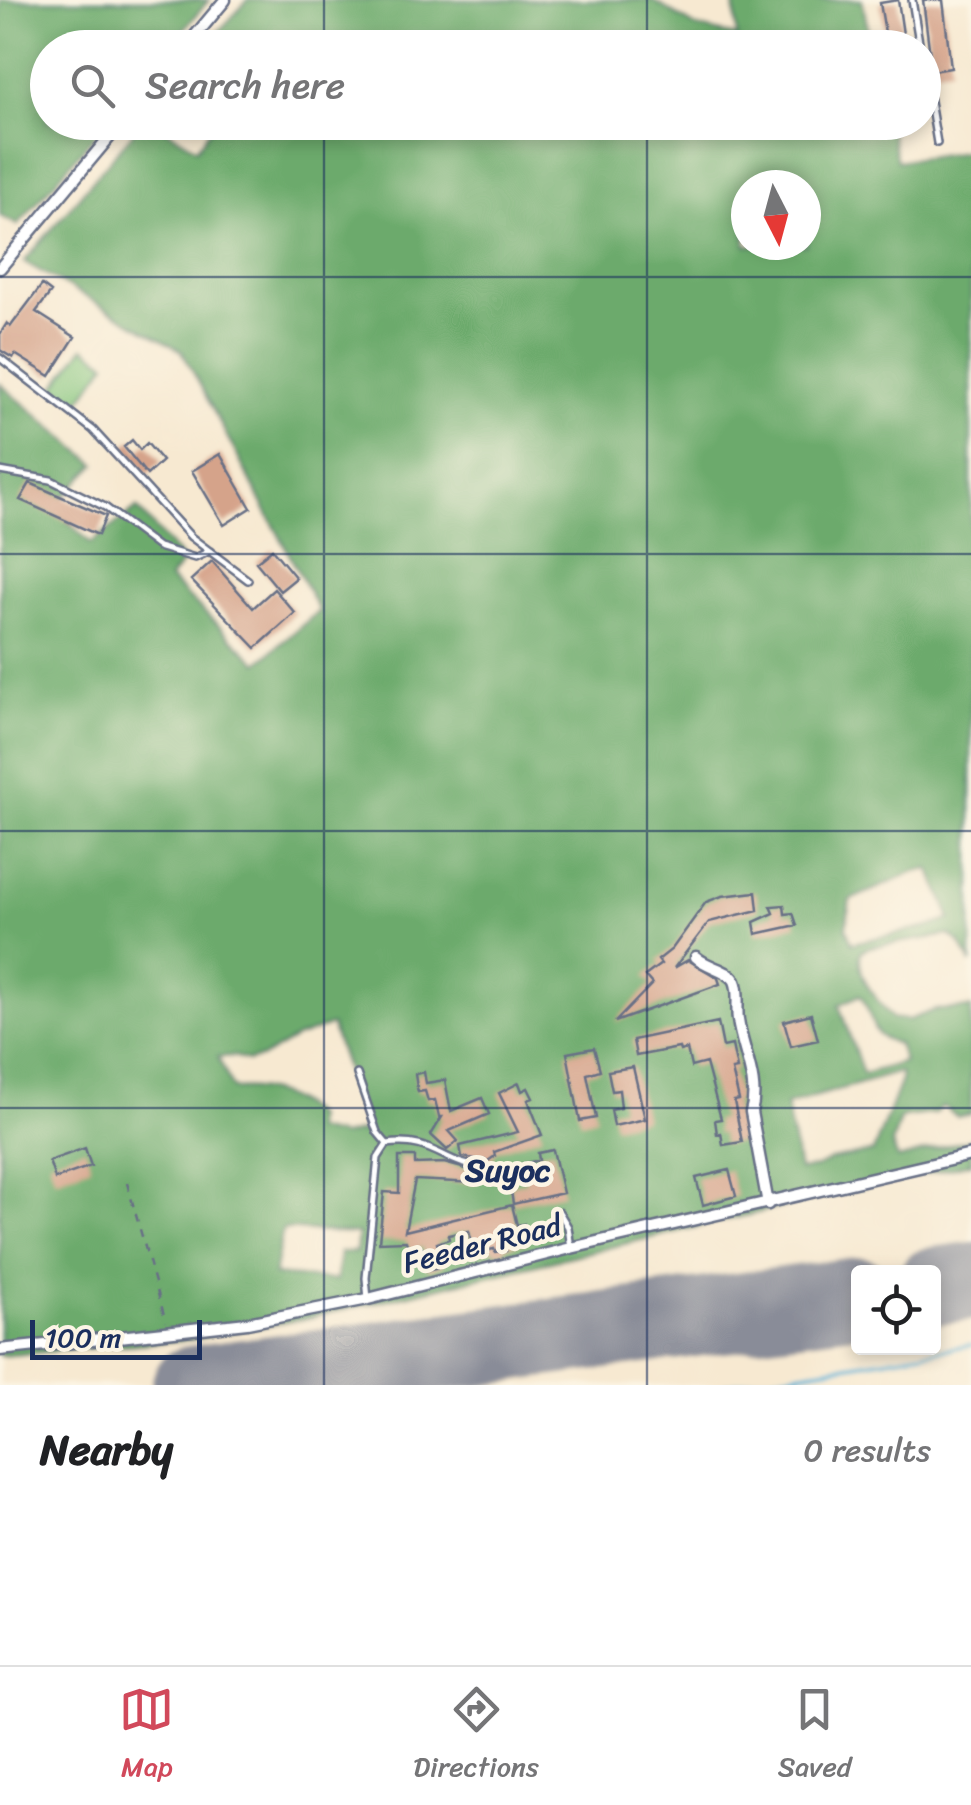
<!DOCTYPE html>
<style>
:root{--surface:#fff;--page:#f2f2f2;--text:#202124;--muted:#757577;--line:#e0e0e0;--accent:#d1495b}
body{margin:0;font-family:Sriracha,sans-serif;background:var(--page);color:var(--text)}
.controls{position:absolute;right:30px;bottom:30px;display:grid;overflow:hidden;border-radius:10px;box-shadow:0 5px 15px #0003}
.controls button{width:90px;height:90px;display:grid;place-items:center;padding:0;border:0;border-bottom:2px solid var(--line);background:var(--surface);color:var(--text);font:50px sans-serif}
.compass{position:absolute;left:731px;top:170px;width:90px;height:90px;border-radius:50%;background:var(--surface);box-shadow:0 5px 15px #0003;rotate:174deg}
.scale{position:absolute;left:30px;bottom:25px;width:172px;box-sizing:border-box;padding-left:10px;border:5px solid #1b2f5e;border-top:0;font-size:28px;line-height:35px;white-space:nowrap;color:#1b2f5e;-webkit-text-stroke:8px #fcf5e5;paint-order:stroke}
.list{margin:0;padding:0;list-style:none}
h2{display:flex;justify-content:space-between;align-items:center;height:130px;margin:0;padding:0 40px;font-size:42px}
h2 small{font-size:32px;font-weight:400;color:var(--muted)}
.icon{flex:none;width:55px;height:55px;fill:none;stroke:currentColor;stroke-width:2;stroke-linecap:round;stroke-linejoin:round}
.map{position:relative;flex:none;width:971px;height:1385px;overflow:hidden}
.search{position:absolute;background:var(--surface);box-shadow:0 5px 15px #0003;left:30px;right:30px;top:30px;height:110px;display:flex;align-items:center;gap:25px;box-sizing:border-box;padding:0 35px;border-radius:55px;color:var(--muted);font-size:38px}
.sheet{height:280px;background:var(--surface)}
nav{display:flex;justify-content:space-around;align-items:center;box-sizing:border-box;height:140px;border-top:2px solid var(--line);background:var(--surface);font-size:28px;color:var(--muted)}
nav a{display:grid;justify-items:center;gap:5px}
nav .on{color:var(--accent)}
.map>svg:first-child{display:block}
.green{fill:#85c57d;stroke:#507a6e;stroke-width:2.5}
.forest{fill:#6caa6c;stroke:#446c65;stroke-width:2.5;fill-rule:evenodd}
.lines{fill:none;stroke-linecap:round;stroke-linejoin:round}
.stream{stroke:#59b0d6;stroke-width:4}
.runway{stroke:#898c98;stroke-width:78}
.building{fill:#d5a38a}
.service-casing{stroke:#687086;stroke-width:10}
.minor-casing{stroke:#687086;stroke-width:15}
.path{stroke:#687086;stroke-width:2.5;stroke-dasharray:8 8;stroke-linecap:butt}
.service{stroke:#fff;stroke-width:5}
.minor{stroke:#fff;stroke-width:10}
.grid{fill:none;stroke:#1b2f5e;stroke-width:2.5;stroke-opacity:0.55}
.labels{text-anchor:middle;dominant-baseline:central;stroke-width:9;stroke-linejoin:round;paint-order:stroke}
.street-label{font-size:30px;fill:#1b2f5e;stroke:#fcf5e5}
.neighbourhood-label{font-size:32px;font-weight:bold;fill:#1b2f5e;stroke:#fcf5e5}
</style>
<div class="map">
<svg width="971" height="1385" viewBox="0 0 971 1385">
<rect width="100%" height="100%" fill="#fcf5e5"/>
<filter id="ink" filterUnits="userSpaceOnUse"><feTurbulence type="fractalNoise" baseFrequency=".01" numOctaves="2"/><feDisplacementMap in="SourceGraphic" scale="20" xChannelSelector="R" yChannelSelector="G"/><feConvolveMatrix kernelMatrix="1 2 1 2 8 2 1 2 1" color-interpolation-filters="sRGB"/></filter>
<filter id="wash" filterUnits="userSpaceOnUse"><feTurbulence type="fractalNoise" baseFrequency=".0048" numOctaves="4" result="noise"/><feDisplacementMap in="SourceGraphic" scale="40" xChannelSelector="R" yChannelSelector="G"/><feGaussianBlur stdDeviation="2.25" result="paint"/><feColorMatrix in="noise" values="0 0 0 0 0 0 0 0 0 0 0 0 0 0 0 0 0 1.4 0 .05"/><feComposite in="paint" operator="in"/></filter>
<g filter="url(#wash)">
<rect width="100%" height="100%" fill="#f7e9d1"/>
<path class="green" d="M84,347L107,363L79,402L55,387Z"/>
<path class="forest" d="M0,0H209L169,47L48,48V122L105,123L18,225L0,216Z
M248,0H652L696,27L737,37L734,0H862L872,47H204Z
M215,122H888L897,161L971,150V964L961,944L950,935L870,947L861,951C855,976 877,1000 892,1018L908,1020L935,1010L971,1008V1114L957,1117L943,1106L935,1113L904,1117L900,1119L892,1144L898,1159L971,1139V1163L302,1319L193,1339L0,1356V384L96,464L53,508L91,543L137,508L184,561L169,579L258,663L319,611L182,351L24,262L141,123H155L197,148ZM746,185H806V245H746ZM930,869L951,919L928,927L852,943L846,928L850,900L915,872ZM860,995C871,1007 869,1030 883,1038C887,1040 893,1042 898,1044L904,1062L863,1074L839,1005ZM331,1025L367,1130L342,1136L314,1130L315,1117C293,1095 263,1086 233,1089L218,1057L234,1056L248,1061L263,1057L296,1038ZM900,1072L901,1080L873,1152L831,1160L817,1167L799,1170L786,1105ZM283,1229L358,1234L356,1252H340L336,1280L274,1275Z"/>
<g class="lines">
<path class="stream" d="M726,1385L971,1345"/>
<path class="runway" d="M934,1286L971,1281
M191,1385L858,1296"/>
</g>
<g id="blocks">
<path class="building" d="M898,0L904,41L887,44L880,3Z
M923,0H943L951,68L932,71Z
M42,285L51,292L36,312L75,337L50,376L15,354L13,358L0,350V334L7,323L11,326Z
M132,440L140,450L147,443L162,461L147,475L124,447Z
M220,454L251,508L224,525L192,471Z
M30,483L106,516L98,535L20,500Z
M272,549L296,578L280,591L256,562Z
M212,561L253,608L274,589L295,613L256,648L191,580Z
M756,892L758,910L709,922L674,968L688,960L718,978L720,984L615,1022L652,984L645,976L661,964L658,960L672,949L706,902L722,896Z
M784,905L785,914L793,913L797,925L756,934L754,922L774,913L771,906Z
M811,1014L818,1040L791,1046L784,1021Z
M718,1022L723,1047L732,1045L737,1069L732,1070L739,1100L734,1101L742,1142L723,1145L721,1133L717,1134L715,1120L721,1119L706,1063L691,1067L687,1049L680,1051L679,1048L636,1056L633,1040Z
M594,1048L600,1070L587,1074L596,1118L580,1121L567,1053Z
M633,1067L645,1119L614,1126L611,1110L621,1108L619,1090L612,1091L608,1071Z
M424,1072L426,1083L445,1080L451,1111L482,1098L489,1114L449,1131L458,1141L447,1150L431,1135L442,1117H439L435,1100L428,1101L425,1091L418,1092L417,1088L415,1074Z
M519,1083L522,1091L528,1088L533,1098L528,1100L542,1135L494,1152L495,1156L488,1161L462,1157L460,1146L518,1132L499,1093Z
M85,1148L91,1166L55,1179L49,1161Z
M553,1150L563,1193L513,1204L510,1185L526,1182L522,1164L539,1160L538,1153Z
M399,1157H415V1164L444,1163L481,1173L476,1183L415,1180L405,1231L512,1205L517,1225L524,1224L528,1242L505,1247L506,1251L495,1252L494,1249L474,1253L469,1231L448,1235L449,1239L437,1243L443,1266L427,1270L422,1247L409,1251L406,1241L379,1242L384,1192L399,1193Z
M729,1170L736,1196L703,1205L696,1178Z"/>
</g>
</g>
<g filter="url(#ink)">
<use href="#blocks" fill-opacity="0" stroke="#687086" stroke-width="2.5"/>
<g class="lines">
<defs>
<path id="service" d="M912,0L920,48
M924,65L937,143
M0,358L93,430L191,537L248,580
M0,471L51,480L105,507L158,547L195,558L210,551
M357,1074L377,1132L387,1144
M559,1212L568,1227L571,1248
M368,1299L366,1278L378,1158L387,1144C435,1137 444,1167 486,1167"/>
<path id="minor" d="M185,48L225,0
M0,268L122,122
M696,957C706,967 730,970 735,981C740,992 736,1008 738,1020C742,1050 760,1082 751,1112L768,1204
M0,1350L247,1323L368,1299L571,1248L971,1155"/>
</defs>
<use href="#service" class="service-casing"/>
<use href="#minor" class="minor-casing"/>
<path class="path" d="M127,1183L166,1322"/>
<use href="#service" class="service"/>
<use href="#minor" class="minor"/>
</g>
</g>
<path class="grid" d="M324,0V48M647,0V48M324,122V1385M647,122V1385M0,277H971M0,554H971M0,831H971M0,1108H971"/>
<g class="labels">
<g class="street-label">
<text transform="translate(482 1244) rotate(-14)">Feeder Road</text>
</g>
<g class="neighbourhood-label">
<text x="508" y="1170">Suyoc</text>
</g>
</g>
</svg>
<div class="controls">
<button><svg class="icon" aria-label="locate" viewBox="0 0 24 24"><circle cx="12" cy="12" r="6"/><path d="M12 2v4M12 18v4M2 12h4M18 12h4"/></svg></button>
</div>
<svg class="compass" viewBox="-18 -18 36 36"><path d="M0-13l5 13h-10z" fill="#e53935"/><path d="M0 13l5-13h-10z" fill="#757577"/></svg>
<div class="scale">100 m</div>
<div class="search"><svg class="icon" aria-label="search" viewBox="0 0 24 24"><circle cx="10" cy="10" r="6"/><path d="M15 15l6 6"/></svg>Search here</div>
</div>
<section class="sheet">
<h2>Nearby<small>0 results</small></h2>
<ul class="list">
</ul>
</section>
<nav>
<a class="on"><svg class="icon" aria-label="map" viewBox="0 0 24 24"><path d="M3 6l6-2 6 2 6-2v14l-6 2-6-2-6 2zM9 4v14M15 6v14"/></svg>Map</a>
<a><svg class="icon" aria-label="directions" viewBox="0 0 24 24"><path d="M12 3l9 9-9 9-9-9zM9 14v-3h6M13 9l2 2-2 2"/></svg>Directions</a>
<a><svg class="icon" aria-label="saved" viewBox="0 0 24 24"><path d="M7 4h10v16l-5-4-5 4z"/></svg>Saved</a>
</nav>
